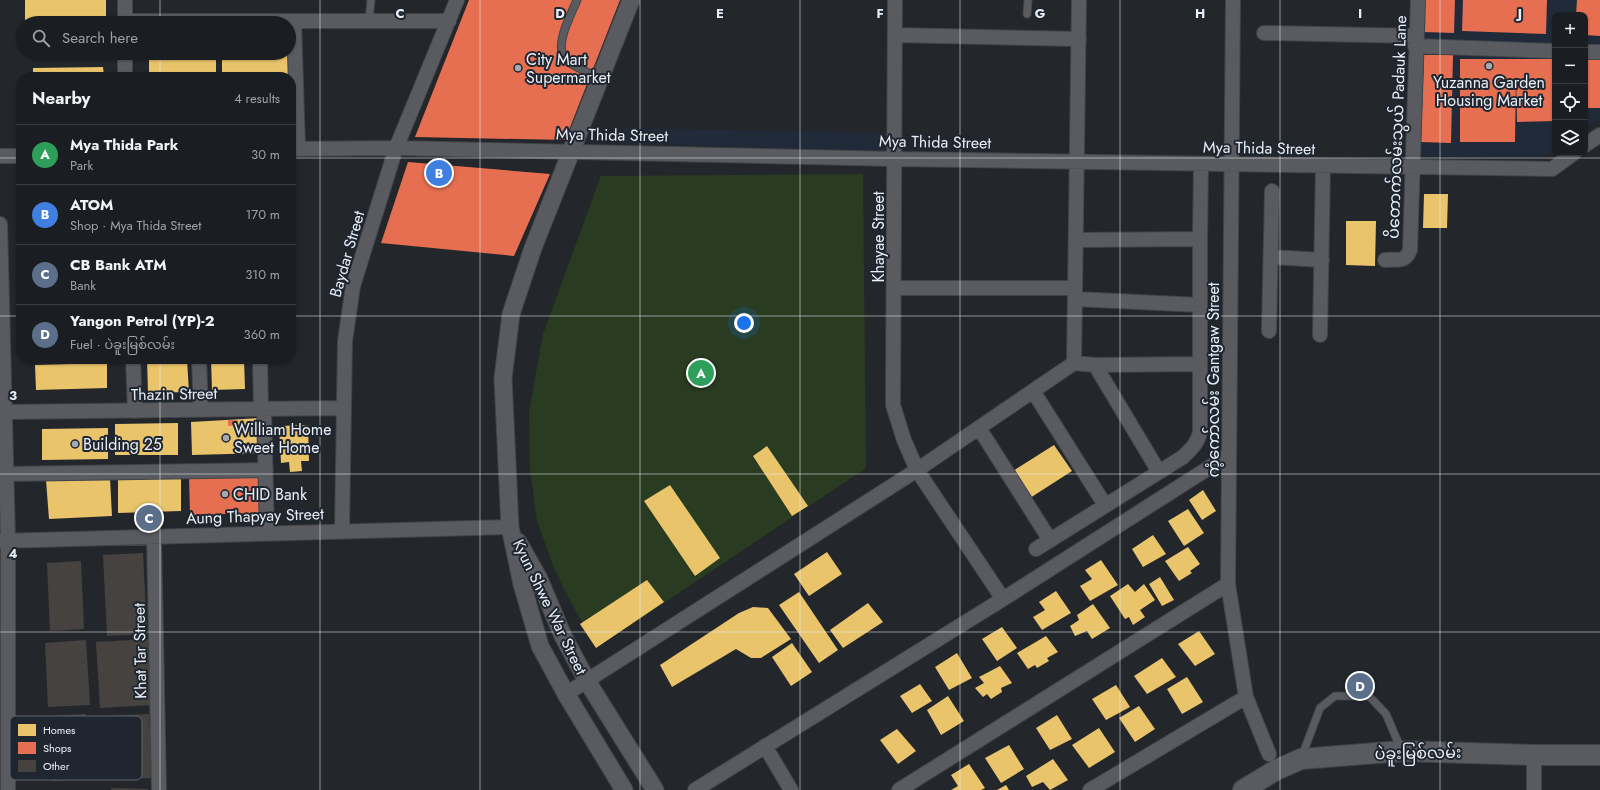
<!DOCTYPE html>
<meta charset="utf-8">
<style>
:root{--surface:#1a1d21;--page:#23262a;--text:#f1f3f6;--muted:#9fa2a5;--line:#383b3f;--accent:#db2777}
body{margin:0;font-family:Jost,"Noto Sans Myanmar",sans-serif;background:var(--page);color:var(--text)}
.controls{position:absolute;right:12px;top:12px;display:grid;overflow:hidden;border-radius:8px;box-shadow:0 1px 3px #0004}
.controls button{width:36px;height:36px;display:grid;place-items:center;padding:0;border:0;border-bottom:1px solid var(--line);background:var(--surface);color:var(--text);font:20px sans-serif}
.you{position:absolute;left:744px;top:323px;width:14px;height:14px;margin:-10px;border:3px solid #fff;border-radius:50%;background:#1a73e8;box-shadow:0 0 0 6px #1a73e833}
.badge{display:grid;place-items:center;width:26px;height:26px;border-radius:50%;background:var(--accent);color:#fff;font-size:13px;font-weight:700}
.pin{position:absolute;translate:-50% -50%;border:2px solid #fff;box-shadow:0 1px 4px #0006}
.list{margin:0;padding:0;list-style:none}
h2{display:flex;justify-content:space-between;align-items:center;height:52px;margin:0;padding:0 16px;font-size:17px}
h2 small{font-size:13px;font-weight:400;color:var(--muted)}
.list li{display:grid;grid-template-columns:26px 1fr auto;gap:12px;align-items:center;box-sizing:border-box;height:60px;padding:0 16px;border-top:1px solid var(--line)}
.list b{display:block;font-size:15px;white-space:nowrap}
.list p{margin:0;font-size:13px;white-space:nowrap;color:var(--muted)}
.list em{font-size:13px;font-style:normal;color:var(--muted)}
.icon{flex:none;width:22px;height:22px;fill:none;stroke:currentColor;stroke-width:2;stroke-linecap:round;stroke-linejoin:round}
.map{position:relative;flex:none;width:1600px;height:790px;overflow:hidden}
.search{position:absolute;background:var(--surface);box-shadow:0 1px 3px #0004;left:16px;top:16px;width:280px;height:44px;display:flex;align-items:center;gap:10px;box-sizing:border-box;padding:0 14px;border-radius:22px;color:var(--muted);font-size:15px}
.panel{position:absolute;background:var(--surface);box-shadow:0 1px 3px #0004;left:16px;top:72px;width:280px;height:292px;border-radius:16px}
.map>svg:first-child{display:block}
.built{fill:#212a39}
.green{fill:#293b20}
.homes{fill:#e9c46a}
.shops{fill:#e76f51}
.building{fill:#46423f}
.lines{fill:none;stroke-linecap:round;stroke-linejoin:round}
.service-casing{stroke:#414549;stroke-width:9}
.minor-casing{stroke:#414549;stroke-width:16}
.tertiary-casing{stroke:#414549;stroke-width:19}
.secondary-casing{stroke:#414549;stroke-width:22}
.service{stroke:#595b60;stroke-width:7}
.minor{stroke:#595b60;stroke-width:14}
.tertiary{stroke:#595b60;stroke-width:17}
.secondary{stroke:#595b60;stroke-width:20}
.grid{fill:none;stroke:#eaeff6;stroke-width:1;stroke-opacity:0.55}
.poi-dot{fill:#a4a9af;stroke:#1f2630;stroke-width:1.5}
.labels{text-anchor:middle;dominant-baseline:central;stroke-width:4;stroke-linejoin:round;paint-order:stroke}
.poi-label{font-size:16px;fill:#eaeff6;stroke:#1f2630;text-anchor:start}
.street-label{font-size:16px;fill:#eaeff6;stroke:#1f2630}
.key{fill:#1f2630;stroke:#5c626b;stroke-width:1}
.key-label{font-size:11px;fill:#eaeff6}
.grid-label{font-size:13px;text-anchor:middle;font-weight:bold;fill:#eaeff6;stroke:#1f2630;stroke-width:4;stroke-linejoin:round;paint-order:stroke}
</style>
<div class="map">
<svg width="1600" height="790" viewBox="0 0 1600 790">
<rect width="100%" height="100%" fill="#23272c"/>
<path class="built" d="M1424,0H1600V118L1585,128V15H1555V148L1543,157L1420,156Z
M624,128L886,133V151L617,143Z"/>
<path class="green" d="M863,174L866,468L596,648L564,589L552,563L537,521L530,469L529,412L543,334L601,176Z"/>
<path class="homes" d="M25,0H106V19L25,20Z
M30,53H101V55L30,57Z
M149,53H216V75H149Z
M222,53H289L295,74L222,76Z
M103,67L104,77H33V68Z
M1424,194H1448L1447,228H1423Z
M1346,221H1376L1375,266L1346,265Z
M42,359H53V360L42,361Z
M147,359H187L189,392L148,393Z
M211,359H244L245,389L212,390Z
M107,363V388L36,390L35,365Z
M260,418L261,453L192,455L191,422Z
M178,423V455H115V424Z
M308,425L309,461H301L302,471L290,472L289,462L281,463L279,426Z
M108,428V459L42,460V429Z
M1054,445L1072,471L1030,498L1013,471Z
M767,446L808,506L792,516L753,456Z
M181,477V511L118,513V479Z
M110,478L112,516L49,519L46,480Z
M670,485L720,558L695,576L644,501Z
M1203,490L1216,511L1202,520L1189,500Z
M1188,509L1204,533L1184,546L1168,521Z
M1153,535L1166,554L1143,567L1132,549Z
M1188,547L1200,564L1190,571L1192,573L1179,581L1165,561Z
M827,552L842,574L809,596L794,574Z
M1101,560L1118,585L1090,601L1080,586L1092,579L1085,570Z
M1160,577L1174,600L1162,606L1149,584Z
M647,580L664,602L596,648L580,624Z
M1128,584L1135,592L1144,584L1155,600L1140,610L1145,617L1133,625L1129,617L1125,619L1110,596Z
M1056,591L1071,613L1042,630L1033,617L1045,610L1039,602Z
M799,592L838,650L819,663L779,605Z
M868,603L883,622L843,648L830,630Z
M1093,604L1110,628L1092,639L1087,631L1075,636L1070,626L1079,620L1077,615Z
M753,607L768,608L791,639L761,658H751L736,649L672,687L660,665L739,613Z
M1002,627L1017,648L997,661L982,639Z
M1199,631L1215,654L1195,666L1178,644Z
M1046,636L1058,652L1047,658L1049,661L1037,668L1035,665L1028,669L1017,653Z
M792,643L812,672L791,686L772,657Z
M957,653L972,678L949,690L935,667Z
M1162,658L1176,677L1147,694L1134,676Z
M1000,666L1012,683L1001,688L1002,692L991,699L987,694L983,697L975,688L984,683L979,677Z
M1187,677L1203,702L1182,714L1167,689Z
M920,684L932,701L912,713L900,696Z
M1116,685L1130,707L1106,720L1092,699Z
M948,696L964,721L941,735L927,710Z
M1139,706L1155,729L1135,742L1119,718Z
M1057,715L1072,739L1050,750L1036,728Z
M1099,728L1115,752L1089,768L1072,745Z
M897,729L916,751L898,764L880,740Z
M1009,745L1024,769L1001,783L985,758Z
M1053,759L1068,780L1050,790L1043,782L1032,787L1026,776Z
M969,764L985,788L981,790H951L958,786L951,775Z
M1006,785L1009,790H997Z"/>
<path class="shops" d="M469,0H620L565,140L415,137Z
M1425,0H1455L1454,33L1424,32Z
M1463,0H1547L1546,34L1462,31Z
M1577,0H1600V36L1585,35V15H1576Z
M1424,55H1453L1451,143L1421,142Z
M1460,59H1555V121L1517,122L1516,75L1515,142H1460Z
M1585,60H1600V108H1585Z
M408,162L550,174L514,256L381,243Z
M228,420H238V425L228,426Z
M261,474V513L190,515L189,475Z
M147,515H152V520L147,521Z"/>
<path class="building" d="M143,553L147,634L107,636L103,555Z
M81,561L84,629L50,631L47,563Z
M148,639L151,705L100,708L96,642Z
M86,640L90,705L48,707L45,643Z
M86,714L89,779L52,781L48,716Z
M149,714L153,778L112,779L106,716Z
M111,788L148,789V790H111Z"/>
<g class="lines">
<defs>
<path id="service" d="M577,0C571,15 552,48 567,61C577,68 590,73 600,79
M1027,14L1028,0
M369,21L371,0
M1302,756L1320,708L1335,696H1369L1386,714L1401,749"/>
<path id="minor" d="M125,0V23
M895,0L893,405L904,440L917,470L1003,599
M1233,0L1228,584L1246,697L1269,754
M125,21H449
M294,21L298,149
M1264,33L1417,36
M895,35L1079,39
M1415,46L1555,51
M1585,52H1600
M125,77V53
M1585,145L1600,135
M291,149L396,148L895,159L1552,169L1574,153
M0,156H21
M0,224L8,540V790
M1076,240L1200,239L1201,164
M1271,257L1322,260
M1385,260C1398,259 1405,263 1410,250C1413,167 1415,83 1418,0
M894,288H1075
M1075,299L1200,305
M1269,331L1272,191
M1320,335L1323,166
M133,359L135,411
M199,359L201,410
M260,359L261,409
M1074,363L1095,365L1200,364
M1095,365L1159,472
M1033,391L1105,505
M264,409L267,533
M5,412L343,408
M979,428L1050,540
M6,474L266,470
M342,531L345,341L353,286L396,148L457,0
M154,536L159,790
M0,541L510,527
M1036,549L1183,457C1191,449 1198,443 1200,432V239
M566,694L917,470L1074,363L1079,0
M765,746L791,790
M1534,755V790
M695,790L1003,599L1229,455
M899,790L1228,584
M1090,790L1246,697"/>
<path id="tertiary" d="M518,542L539,579L563,636L587,681L655,790
M624,790L566,694L540,646L522,584L510,527L503,378L511,314L533,248L631,0"/>
<path id="secondary" d="M1243,790L1276,770L1301,759L1402,751L1534,755H1600"/>
</defs>
<use href="#service" class="service-casing"/>
<use href="#minor" class="minor-casing"/>
<use href="#tertiary" class="tertiary-casing"/>
<use href="#secondary" class="secondary-casing"/>
<use href="#service" class="service"/>
<use href="#minor" class="minor"/>
<use href="#tertiary" class="tertiary"/>
<use href="#secondary" class="secondary"/>
</g>
<path class="grid" d="M160,0V23M320,0V790M480,0V790M640,0V790M800,0V790M960,0V790M1120,0V790M1280,0V790M1440,0V790M160,53V77M0,158H21M291,158H1600M0,316H21M291,316H1600M160,359V790M0,474H1600M0,632H1600"/>
<g class="poi-dot">
<circle cx="1489" cy="66" r="4"/>
<circle cx="518" cy="68" r="4"/>
<circle cx="226" cy="438" r="4"/>
<circle cx="75" cy="444" r="4"/>
<circle cx="225" cy="494" r="4"/>
</g>
<g class="labels">
<g class="poi-label">
<text x="526" y="59">City Mart<tspan x="526" dy="18">Supermarket</tspan></text>
<text x="1489" y="82" text-anchor="middle">Yuzanna Garden<tspan x="1489" dy="18">Housing Market</tspan></text>
<text x="234" y="429">William Home<tspan x="234" dy="18">Sweet Home</tspan></text>
<text x="83" y="444">Building 25</text>
<text x="233" y="494">CHID Bank</text>
</g>
<g class="street-label">
<text transform="translate(1397 127) rotate(-88)">ပိတောက်လမ်းသွယ် Padauk Lane</text>
<text transform="translate(612 135) rotate(1)">Mya Thida Street</text>
<text transform="translate(935 142) rotate(1)">Mya Thida Street</text>
<text transform="translate(1259 148) rotate(1)">Mya Thida Street</text>
<text transform="translate(878 237) rotate(-90)">Khayae Street</text>
<text transform="translate(347 254) rotate(-74)">Baydar Street</text>
<text transform="translate(1213 380) rotate(-90)">ကံ့ကော်လမ်း Gantgaw Street</text>
<text transform="translate(174 394) rotate(-1)">Thazin Street</text>
<text transform="translate(255 516) rotate(-2)">Aung Thapyay Street</text>
<text transform="translate(550 607) rotate(64)">Kyun Shwe War Street</text>
<text transform="translate(140 651) rotate(-91)">Khat Tar Street</text>
<text transform="translate(1418 753) rotate(-1)">ပဲခူးမြစ်လမ်း</text>
</g>
</g>
<rect x="10" y="716" width="132" height="64" rx="6" class="key"/>
<rect x="18" y="724" width="18" height="12" fill="#e9c46a"/>
<rect x="18" y="742" width="18" height="12" fill="#e76f51"/>
<rect x="18" y="760" width="18" height="12" fill="#46423f"/>
<g class="key-label">
<text x="43" y="734">Homes</text>
<text x="43" y="752">Shops</text>
<text x="43" y="770">Other</text>
</g>
<g class="grid-label">
<text x="400" y="18">C</text>
<text x="560" y="18">D</text>
<text x="720" y="18">E</text>
<text x="880" y="18">F</text>
<text x="1040" y="18">G</text>
<text x="1200" y="18">H</text>
<text x="1360" y="18">I</text>
<text x="1520" y="18">J</text>
<text x="13" y="400">3</text>
<text x="13" y="558">4</text>
</g>
</svg>
<div class="controls">
<button>+</button>
<button>−</button>
<button><svg class="icon" aria-label="locate" viewBox="0 0 24 24"><circle cx="12" cy="12" r="6"/><path d="M12 2v4M12 18v4M2 12h4M18 12h4"/></svg></button>
<button><svg class="icon" aria-label="layers" viewBox="0 0 24 24"><path d="M12 4l9 5-9 5-9-5zM3 14l9 5 9-5"/></svg></button>
</div>
<div class="you"></div>
<div class="pin badge" style="left:701px;top:373px;background:#2e9e5b">A</div>
<div class="pin badge" style="left:439px;top:173px;background:#3f7fe0">B</div>
<div class="pin badge" style="left:149px;top:518px;background:#5c6f8a">C</div>
<div class="pin badge" style="left:1360px;top:686px;background:#5c6f8a">D</div>
<div class="search"><svg class="icon" aria-label="search" viewBox="0 0 24 24"><circle cx="10" cy="10" r="6"/><path d="M15 15l6 6"/></svg>Search here</div>
<section class="panel">
<h2>Nearby<small>4 results</small></h2>
<ul class="list">
<li><span class="badge" style="background:#2e9e5b">A</span><div><b>Mya Thida Park</b><p>Park</p></div><em>30 m</em></li>
<li><span class="badge" style="background:#3f7fe0">B</span><div><b>ATOM</b><p>Shop · Mya Thida Street</p></div><em>170 m</em></li>
<li><span class="badge" style="background:#5c6f8a">C</span><div><b>CB Bank ATM</b><p>Bank</p></div><em>310 m</em></li>
<li><span class="badge" style="background:#5c6f8a">D</span><div><b>Yangon Petrol (YP)-2</b><p>Fuel · ပဲခူးမြစ်လမ်း</p></div><em>360 m</em></li>
</ul>
</section>
</div>
